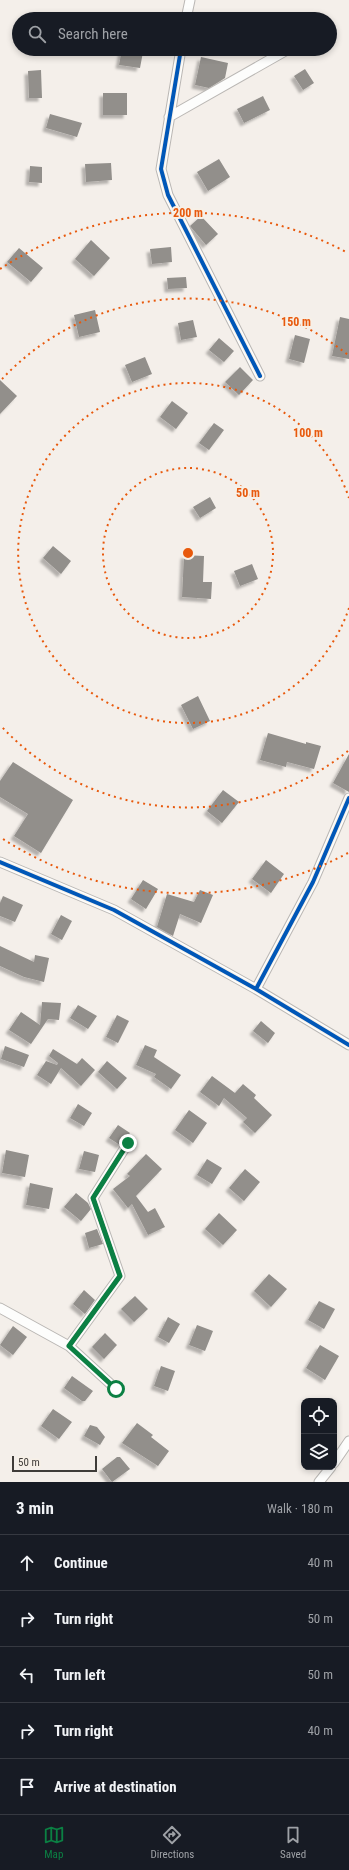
<!DOCTYPE html>
<meta charset="utf-8">
<style>
:root{--surface:#171b24;--page:#242831;--text:#f1f3f6;--muted:#9ea1a6;--line:#363941;--accent:#0b8043}
body{margin:0;font-family:"Roboto Condensed",sans-serif;background:var(--page);color:var(--text)}
.controls{position:absolute;right:12px;bottom:12px;display:grid;overflow:hidden;border-radius:8px;box-shadow:0 2px 6px #0003}
.controls button{width:36px;height:36px;display:grid;place-items:center;padding:0;border:0;border-bottom:1px solid var(--line);background:var(--surface);color:var(--text);font:20px sans-serif}
.scale{position:absolute;left:12px;bottom:10px;width:85px;box-sizing:border-box;padding-left:4px;border:2px solid #3f3c39;border-top:0;font-size:11px;line-height:14px;white-space:nowrap;color:#3f3c39;-webkit-text-stroke:3px #f7f0e7;paint-order:stroke}
.stop{position:absolute;width:12px;height:12px;margin:-9px;border:3px solid #0b8043;border-radius:50%;background:#fff}
.stop.end{background:#0b8043;border-color:#fff;box-shadow:0 1px 4px #0008}
.list{margin:0;padding:0;list-style:none}
h2{display:flex;justify-content:space-between;align-items:center;height:52px;margin:0;padding:0 16px;font-size:17px}
h2 small{font-size:13px;font-weight:400;color:var(--muted)}
.list li{display:grid;grid-template-columns:26px 1fr auto;gap:12px;align-items:center;box-sizing:border-box;height:56px;padding:0 16px;border-top:1px solid var(--line)}
.list b{display:block;font-size:15px;white-space:nowrap}
.list em{font-size:13px;font-style:normal;color:var(--muted)}
.icon{flex:none;width:22px;height:22px;fill:none;stroke:currentColor;stroke-width:2;stroke-linecap:round;stroke-linejoin:round}
.map{position:relative;flex:none;width:349px;height:1482px;overflow:hidden}
.search{position:absolute;background:var(--surface);box-shadow:0 2px 6px #0003;left:12px;right:12px;top:12px;height:44px;display:flex;align-items:center;gap:10px;box-sizing:border-box;padding:0 14px;border-radius:22px;color:var(--muted);font-size:15px}
.sheet{height:332px;background:var(--surface)}
nav{display:flex;justify-content:space-around;align-items:center;box-sizing:border-box;height:56px;border-top:1px solid var(--line);background:var(--surface);font-size:11px;color:var(--muted)}
nav a{display:grid;justify-items:center;gap:2px}
nav .on{color:var(--accent)}
.map>svg:first-child{display:block}
.building{fill:#928f8b;filter:url(#shadow)}
.lines{fill:none;stroke-linecap:round;stroke-linejoin:round}
.street-casing{stroke:#bab7b4;stroke-width:11}
.street{stroke:#fdfdfc;stroke-width:9}
.cycleway-casing{stroke:#f7f0e7;stroke-width:6}
.cycleway{stroke:#0057b8;stroke-width:4}
.route{stroke:#0b8043;stroke-width:5}
.ring{fill:none;stroke:#e8590c;stroke-width:2;stroke-dasharray:2 4}
.centre{fill:#e8590c;stroke:#f7f0e7;stroke-width:2}
.ring-label{font-size:12px;text-anchor:middle;font-weight:bold;fill:#e8590c;stroke:#f7f0e7;stroke-width:4;stroke-linejoin:round;paint-order:stroke}
</style>
<div class="map">
<svg width="349" height="1482" viewBox="0 0 349 1482">
<defs>
<filter id="shadow"><feDropShadow dx="-3.5" dy="3.5" stdDeviation="1" flood-color="#0004"/></filter>
</defs>
<rect width="100%" height="100%" fill="#f4efea"/>
<path class="building" d="M122,49L143,52L140,68L119,65Z
M201,57L228,63L225,78L209,88L195,85Z
M305,69L314,83L303,90L294,76Z
M41,70L42,98H29L28,71Z
M103,93H127V115H103Z
M263,96L270,110L244,123L237,109Z
M50,114L82,123L77,137L46,128Z
M219,159L230,177L208,191L197,172Z
M111,163L112,180L86,182L85,164Z
M30,166L42,167V183L29,182Z
M201,216L218,234L206,245L190,226Z
M91,240L110,258L94,276L75,259Z
M171,247L172,262L152,264L150,249Z
M19,248L43,268L31,282L7,262Z
M186,277L187,288L168,289L167,278Z
M95,310L100,332L79,337L74,315Z
M340,317L349,319V359L332,356Z
M193,320L197,337L181,340L178,323Z
M295,335L310,339L304,363L289,359Z
M219,338L234,351L224,362L209,350Z
M145,357L152,374L132,382L125,365Z
M240,367L253,380L239,395L225,382Z
M0,380L17,396L0,414Z
M172,401L188,413L176,429L160,417Z
M214,423L224,430L209,450L199,443Z
M210,497L216,508L200,518L193,507Z
M53,546L71,561L61,574L43,558Z
M184,555L204,556L203,582H212L211,599L182,597Z
M252,564L258,579L240,586L234,571Z
M198,696L210,721L193,729L181,705Z
M268,733L306,744V742L321,746L314,769L287,762L286,767L260,760Z
M349,754V792L333,783Z
M13,762L73,800L41,853L14,836L28,814L0,797V781Z
M223,790L239,802L222,823L207,811Z
M266,860L284,874L271,893L252,879Z
M143,880L158,889L146,909L131,899Z
M200,890L213,895L201,923L180,914L173,936L157,927L167,894L194,902Z
M3,896L23,905L15,922L0,916V903Z
M61,915L72,921L62,940L51,934Z
M0,946L34,962L35,955L49,958L44,982L24,977L0,966Z
M42,1002L61,1003L59,1020L48,1019L31,1044L9,1030L21,1012L40,1025Z
M78,1005L97,1016L88,1029L70,1018Z
M117,1015L129,1021L118,1043L106,1037Z
M261,1021L275,1033L268,1043L253,1031Z
M145,1045L157,1050L154,1057L181,1075L171,1089L154,1077L156,1074L136,1065Z
M5,1046L29,1055L24,1067L1,1059Z
M53,1049L77,1064L82,1058L95,1070L81,1086L61,1068L51,1084L37,1075L46,1061L57,1065L58,1063L49,1056Z
M107,1061L127,1078L117,1089L98,1072Z
M212,1076L235,1093L243,1084L256,1095L254,1098L272,1115L255,1133L243,1122L247,1118L224,1098L219,1106L200,1092Z
M78,1104L92,1113L84,1126L70,1118Z
M189,1110L207,1123L193,1143L175,1130Z
M118,1125L130,1133L120,1145L109,1138Z
M6,1150L29,1155L25,1177L2,1173Z
M84,1151L99,1155L95,1172L79,1169Z
M146,1154L162,1169L136,1196L148,1212L155,1208L165,1227L148,1235L132,1204L128,1208L113,1189L130,1176L127,1174Z
M207,1159L222,1168L212,1184L197,1175Z
M245,1169L260,1182L244,1201L229,1188Z
M30,1183L53,1188L49,1209L26,1205Z
M76,1193L88,1203L91,1209L81,1221L64,1207Z
M219,1213L237,1230L223,1245L205,1229Z
M97,1229L103,1244L89,1248L85,1233Z
M269,1274L287,1289L271,1307L254,1291Z
M84,1290L95,1300L85,1314L73,1304Z
M135,1296L148,1309L134,1322L121,1309Z
M319,1301L335,1309L324,1329L308,1320Z
M168,1317L180,1324L169,1343L158,1337Z
M197,1325L213,1331L205,1351L189,1345Z
M13,1326L27,1337L13,1355L0,1345Z
M105,1333L117,1345L104,1359L92,1347Z
M320,1345L339,1356L325,1380L306,1368Z
M161,1366L175,1371L168,1391L154,1386Z
M72,1376L93,1391L85,1401H82L64,1388Z
M53,1409L72,1422L59,1439L41,1426Z
M137,1423L153,1435L151,1437L169,1451L158,1466L122,1443Z
M90,1425L97,1427L105,1437L100,1445L84,1436Z
M117,1457H120L130,1469L112,1482L102,1469Z"/>
<g class="lines">
<defs>
<path id="street" d="M186,19L190,0
M181,49L161,169L168,195L260,376
M169,117L287,50
M0,862L114,910L256,989L349,1045
M256,989L313,882L349,798
M0,1308L69,1346L116,1389
M69,1346L120,1276L93,1198L128,1143
M334,1463L349,1441
M319,1482L331,1467"/>
</defs>
<use href="#street" class="street-casing"/>
<use href="#street" class="street"/>
<defs>
<path id="cycleway" d="M181,49L161,169L168,195L260,376
M0,862L114,910L256,989L349,1045
M256,989L313,882L349,798
M69,1346L120,1276L93,1198L128,1143"/>
</defs>
<use href="#cycleway" class="cycleway-casing"/>
<use href="#cycleway" class="cycleway"/>
</g>
<g class="lines">
<path class="route" d="M116,1389L69,1346L120,1276L93,1198L128,1143"/>
</g>
<g class="ring">
<circle cx="188" cy="553" r="85"/>
<path d="M349 608A170 170 0 1 1 349 498"/>
<path d="M348 751A255 255 0 0 1 2 727M2 379A255 255 0 0 1 348 355"/>
<path d="M348 853A340 340 0 0 1 0 837M0 269A340 340 0 0 1 348 253"/>
</g>
<circle cx="188" cy="553" r="6" class="centre"/>
<g class="ring-label">
<text x="188" y="217">200 m</text>
<text x="296" y="326">150 m</text>
<text x="308" y="437">100 m</text>
<text x="248" y="497">50 m</text>
</g>
</svg>
<div class="controls">
<button><svg class="icon" aria-label="locate" viewBox="0 0 24 24"><circle cx="12" cy="12" r="6"/><path d="M12 2v4M12 18v4M2 12h4M18 12h4"/></svg></button>
<button><svg class="icon" aria-label="layers" viewBox="0 0 24 24"><path d="M12 4l9 5-9 5-9-5zM3 14l9 5 9-5"/></svg></button>
</div>
<div class="scale">50 m</div>
<div class="stop" style="left:116px;top:1389px"></div>
<div class="stop end" style="left:128px;top:1143px"></div>
<div class="search"><svg class="icon" aria-label="search" viewBox="0 0 24 24"><circle cx="10" cy="10" r="6"/><path d="M15 15l6 6"/></svg>Search here</div>
</div>
<section class="sheet">
<h2>3 min<small>Walk · 180 m</small></h2>
<ul class="list">
<li><svg class="icon" aria-label="ahead" viewBox="0 0 24 24"><path d="M12 20V5M6 11l6-6 6 6"/></svg><div><b>Continue</b></div><em>40 m</em></li>
<li><svg class="icon" aria-label="right" viewBox="0 0 24 24"><path d="M7 20v-9h11M14 6l5 5-5 5"/></svg><div><b>Turn right</b></div><em>50 m</em></li>
<li><svg class="icon" aria-label="left" viewBox="0 0 24 24"><path d="M17 20v-9H6M10 6l-5 5 5 5"/></svg><div><b>Turn left</b></div><em>50 m</em></li>
<li><svg class="icon" aria-label="right" viewBox="0 0 24 24"><path d="M7 20v-9h11M14 6l5 5-5 5"/></svg><div><b>Turn right</b></div><em>40 m</em></li>
<li><svg class="icon" aria-label="arrive" viewBox="0 0 24 24"><path d="M6 21V4h12l-3 4 3 4H6"/></svg><div><b>Arrive at destination</b></div></li>
</ul>
</section>
<nav>
<a class="on"><svg class="icon" aria-label="map" viewBox="0 0 24 24"><path d="M3 6l6-2 6 2 6-2v14l-6 2-6-2-6 2zM9 4v14M15 6v14"/></svg>Map</a>
<a><svg class="icon" aria-label="directions" viewBox="0 0 24 24"><path d="M12 3l9 9-9 9-9-9zM9 14v-3h6M13 9l2 2-2 2"/></svg>Directions</a>
<a><svg class="icon" aria-label="saved" viewBox="0 0 24 24"><path d="M7 4h10v16l-5-4-5 4z"/></svg>Saved</a>
</nav>
